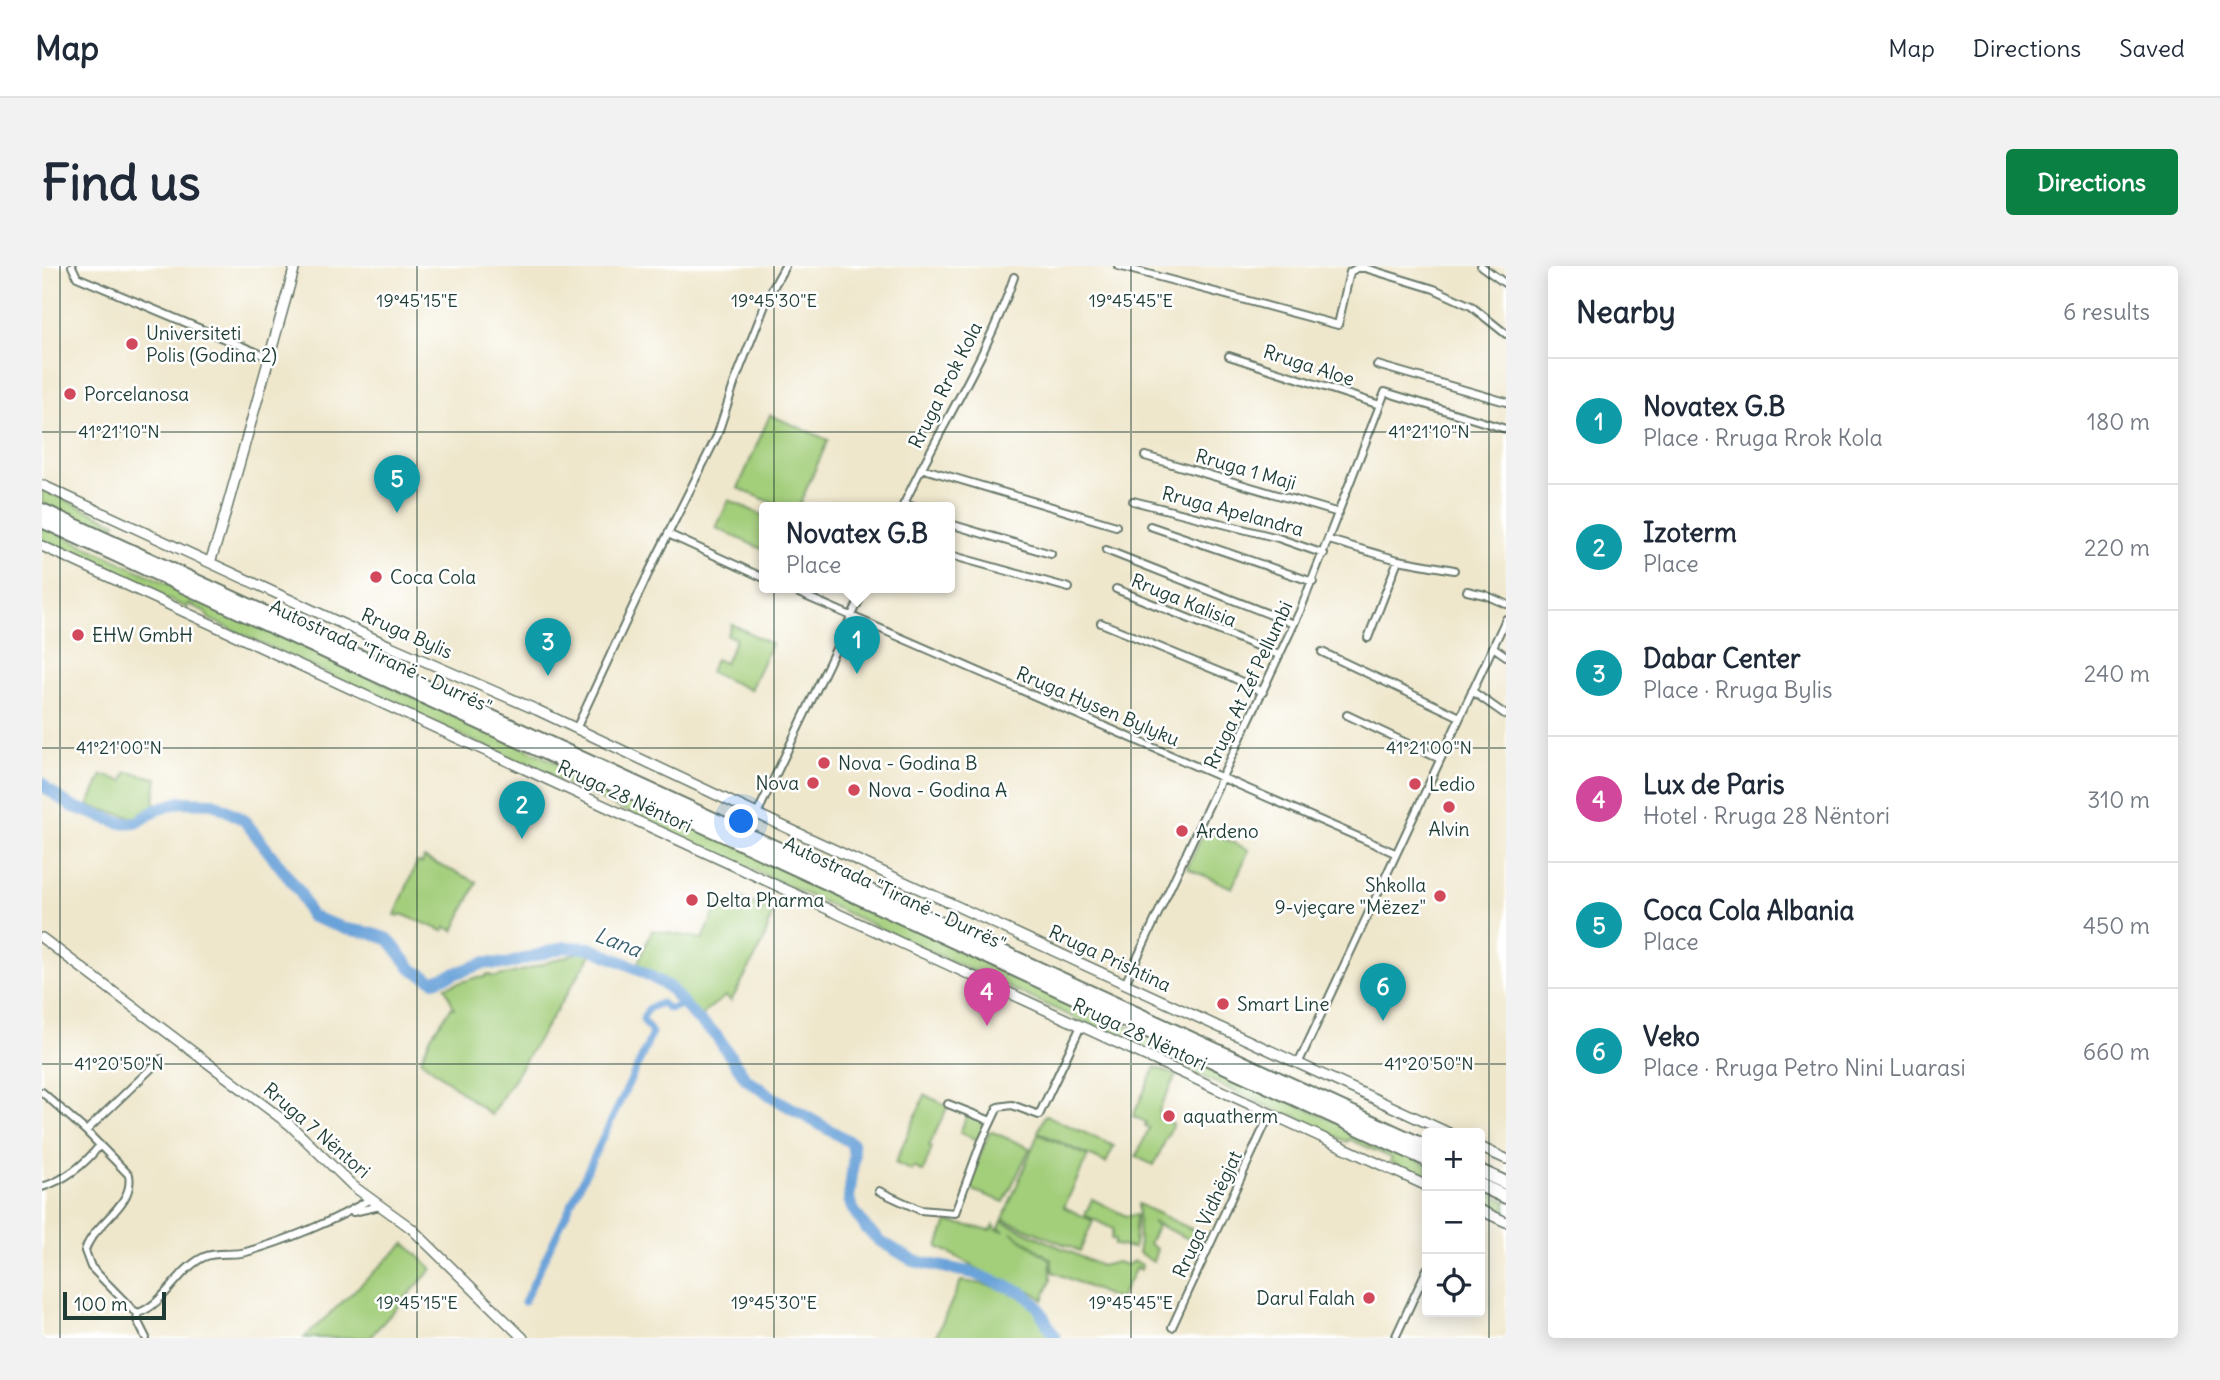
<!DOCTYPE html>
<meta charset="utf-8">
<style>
:root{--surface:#fff;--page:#f2f2f3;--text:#1f2937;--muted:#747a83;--line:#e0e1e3;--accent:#0b8043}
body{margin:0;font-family:Delius,sans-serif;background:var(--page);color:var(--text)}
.controls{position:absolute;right:21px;bottom:21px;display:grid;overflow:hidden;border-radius:7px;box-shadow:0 4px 18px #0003}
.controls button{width:63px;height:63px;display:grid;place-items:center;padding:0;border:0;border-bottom:2px solid var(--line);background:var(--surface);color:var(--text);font:35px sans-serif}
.scale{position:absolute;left:21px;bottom:18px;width:103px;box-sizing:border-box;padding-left:7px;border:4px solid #1f3d34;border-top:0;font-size:19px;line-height:24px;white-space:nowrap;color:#1f3d34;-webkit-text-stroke:5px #fff;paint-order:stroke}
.you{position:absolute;left:700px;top:556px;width:24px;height:24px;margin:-18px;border:5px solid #fff;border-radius:50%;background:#1a73e8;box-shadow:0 0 0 10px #1a73e833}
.badge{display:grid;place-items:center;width:46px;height:46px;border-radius:50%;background:var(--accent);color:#fff;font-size:23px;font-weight:700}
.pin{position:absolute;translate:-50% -58px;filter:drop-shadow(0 2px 4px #0008)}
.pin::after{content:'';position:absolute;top:37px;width:24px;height:21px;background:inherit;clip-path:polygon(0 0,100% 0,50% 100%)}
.popup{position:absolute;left:717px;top:236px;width:196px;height:91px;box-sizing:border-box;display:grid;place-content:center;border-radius:7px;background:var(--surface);filter:drop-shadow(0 2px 5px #0005);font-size:23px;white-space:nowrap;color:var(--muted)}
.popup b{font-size:26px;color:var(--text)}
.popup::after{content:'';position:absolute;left:50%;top:100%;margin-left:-14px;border:14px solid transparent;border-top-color:var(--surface)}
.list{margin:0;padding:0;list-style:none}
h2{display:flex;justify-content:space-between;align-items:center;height:91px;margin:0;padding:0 28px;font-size:30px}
h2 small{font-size:23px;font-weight:400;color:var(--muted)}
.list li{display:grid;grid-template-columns:46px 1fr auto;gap:21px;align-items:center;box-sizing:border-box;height:126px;padding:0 28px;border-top:2px solid var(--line)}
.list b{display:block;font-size:26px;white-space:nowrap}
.list p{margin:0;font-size:23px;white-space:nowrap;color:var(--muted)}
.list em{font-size:23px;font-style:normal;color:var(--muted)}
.icon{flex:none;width:38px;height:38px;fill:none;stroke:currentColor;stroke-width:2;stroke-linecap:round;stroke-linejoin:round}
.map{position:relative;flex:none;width:1464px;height:1072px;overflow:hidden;border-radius:7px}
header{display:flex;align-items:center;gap:42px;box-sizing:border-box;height:98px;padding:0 35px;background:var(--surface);border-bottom:2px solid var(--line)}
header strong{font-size:33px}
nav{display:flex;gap:38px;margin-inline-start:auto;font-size:24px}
.intro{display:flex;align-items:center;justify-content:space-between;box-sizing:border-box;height:168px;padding:0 42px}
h1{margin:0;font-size:49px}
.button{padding:18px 32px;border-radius:7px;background:var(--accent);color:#fff;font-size:24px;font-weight:700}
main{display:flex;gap:42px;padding:0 42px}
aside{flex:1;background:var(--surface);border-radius:7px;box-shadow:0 4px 18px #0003}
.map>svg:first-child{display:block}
.green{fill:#a3ce7a;stroke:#618657;stroke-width:2}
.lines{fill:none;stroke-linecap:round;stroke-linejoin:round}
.canal{stroke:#6ba3d9;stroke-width:7}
.river{stroke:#6ba3d9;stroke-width:12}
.street-casing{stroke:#687869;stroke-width:10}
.secondary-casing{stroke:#687869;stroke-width:12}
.highway-casing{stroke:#687869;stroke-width:16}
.street{stroke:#fff;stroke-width:6}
.secondary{stroke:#fff;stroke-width:9}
.highway{stroke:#fff;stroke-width:12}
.ticks{fill:none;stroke:#1f3d34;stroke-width:2;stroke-opacity:0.45}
.poi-dot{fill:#d1495b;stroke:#fff;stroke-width:2.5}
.labels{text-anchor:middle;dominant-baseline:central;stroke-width:5;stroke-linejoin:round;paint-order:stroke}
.poi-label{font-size:19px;fill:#1f3d34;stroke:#fff;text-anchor:start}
.street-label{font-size:19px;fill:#1f3d34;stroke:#fff}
.water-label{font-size:21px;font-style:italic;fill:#3a616e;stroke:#fff}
.ticks-label{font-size:18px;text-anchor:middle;fill:#1f3d34;stroke:#fff;stroke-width:5;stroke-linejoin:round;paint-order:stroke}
</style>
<header>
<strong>Map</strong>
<nav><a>Map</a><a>Directions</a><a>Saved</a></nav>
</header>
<div class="intro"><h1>Find us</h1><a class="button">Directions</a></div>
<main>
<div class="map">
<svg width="1464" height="1072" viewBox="0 0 1464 1072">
<rect width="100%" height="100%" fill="#fff"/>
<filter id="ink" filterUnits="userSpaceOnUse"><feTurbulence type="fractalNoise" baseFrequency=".0143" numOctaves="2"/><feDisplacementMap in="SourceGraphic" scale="14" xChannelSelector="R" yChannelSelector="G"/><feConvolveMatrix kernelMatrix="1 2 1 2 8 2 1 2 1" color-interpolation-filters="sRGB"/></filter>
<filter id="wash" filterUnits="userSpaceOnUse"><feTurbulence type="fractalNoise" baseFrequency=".00686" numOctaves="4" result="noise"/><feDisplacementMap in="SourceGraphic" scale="28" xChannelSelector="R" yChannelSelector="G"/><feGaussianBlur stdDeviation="1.57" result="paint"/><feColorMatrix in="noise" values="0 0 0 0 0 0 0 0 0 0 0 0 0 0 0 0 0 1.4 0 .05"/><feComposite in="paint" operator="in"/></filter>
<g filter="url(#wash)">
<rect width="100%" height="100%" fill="#efe7cc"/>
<path class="green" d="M728,149L786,174L756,242H742L696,222Z
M0,223L74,257L71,264L65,261L61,267L0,236Z
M687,234L722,250V284L674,262Z
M0,260L754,607C766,618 783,626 799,628L1385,898V913L1348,896L1350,892L1307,873L1305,876L1251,849L1241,848L167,353L162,345L146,338L145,342L0,276Z
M690,358L729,378L708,424L668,406L673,393L683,397L694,373L685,369Z
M85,506L115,512L112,536L114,538L93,552L46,540L60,509L81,515Z
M1163,564L1207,584L1190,622L1145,602Z
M382,592L435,616L412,665L404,661L401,665L359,648L357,650L353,649L375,596L380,597Z
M695,630L731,646L720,679L689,735L684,730L666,743L659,752L630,720L595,699L610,664L661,673L678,635L691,640Z
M538,686L550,687L449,849L379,794L389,770L409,742H412L403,721L436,711L441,712L446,708L452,711L476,706Z
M1113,801L1134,810L1117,844V852L1131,858L1112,899L1094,891L1107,862L1103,860L1104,856L1091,850Z
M883,829L906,840L887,880L890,881L881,906L872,901L870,905L853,897Z
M925,849L944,855L938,875L918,867Z
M1003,849L1072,880L1064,897L996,866Z
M948,865L988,882L962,936L925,922Z
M996,868L1046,890L1022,941L1051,955L1038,985L961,953Z
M1438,922L1464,935V950L1438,938Z
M1050,933L1084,950L1094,949L1092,982L1072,979L1073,974L1069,973L1071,963L1043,949Z
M1096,938L1164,970L1160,979L1110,956L1115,960L1107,978L1115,983L1111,996L1097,987Z
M960,955L1059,1000L1075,996L1085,999L1093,995L1100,999L1099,1004L1094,1002L1077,1034L1011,1006L1009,993L969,966L1008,994L1009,1014L1001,1034C987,1020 972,1021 956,1013C935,1004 917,991 896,981L905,956L949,964L952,959L954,963L962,965L957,962Z
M363,977L390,1003L327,1072H262Z
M919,1015C960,1020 996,1028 1009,1072H893Z"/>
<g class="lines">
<path class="canal" d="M482,1036L603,784L610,767L601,754L602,750L607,742L619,737L627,743L634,741L639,736"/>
<path class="river" d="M0,517L4,522L29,540L79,557L96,556L114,544L138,536L171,537L202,554L258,626L268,650L304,663L328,667L346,673L370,703L392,715L442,697L465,698L523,681L548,682L592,701L627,721L654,752L673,768L704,813L732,832L810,877L812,890L807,933L810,942L824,962L838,975L872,995L931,1007L982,1027L996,1041L1013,1072"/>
</g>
</g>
<g filter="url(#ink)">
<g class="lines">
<defs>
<path id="street" d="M30,0L35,11L228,92
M1076,0L1296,59L1308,6L1315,2H1323L1392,23L1429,40L1464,68
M1439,0L1464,18
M1187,90L1338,139
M1335,99L1464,136
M1103,190L1297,247
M879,202L1074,260
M1091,235L1236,272L1282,288
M862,237L874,242
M860,242C896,164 945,92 972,11
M908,258L1009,288
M1108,260L1271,316
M626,268L722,312
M1287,274L1356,294L1412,304
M1064,284L1252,358
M908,289L1027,322
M745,322L1353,587
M1074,323L1237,389
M1425,325L1443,329L1464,338
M1059,357L1185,409L1221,426
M1326,372L1356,294
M1451,381L1464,390
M1280,386L1418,451
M1430,425L1464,449
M1305,449L1398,493
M534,463L607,306L675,170L693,115L727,29L743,0
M715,548L823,322
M1083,718L1258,345L1343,126L1464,163
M1256,798L1464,353
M0,826L44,865L87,909C93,940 50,958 43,985L49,1001L91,1044L96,1047
M906,838L949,855
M44,865L119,793
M0,921C23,914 43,898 58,879
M837,925L878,944L913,947L939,877L956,841L970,839L997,849L1039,760
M311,946L338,940
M96,1047C123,1038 136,1003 162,991C175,985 190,990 204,986C243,975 295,954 328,933
M96,1047L95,1054L104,1072
M1130,1061L1228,848
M1353,1072L1385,1003"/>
<path id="secondary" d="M0,219L348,380L495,444L715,548L1407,867
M0,280L1385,920
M168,296L177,270L253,0
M0,672L248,859L311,920L369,962L481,1072
M1438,881L1464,893
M1438,944L1464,956"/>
<path id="highway" d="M0,244L1385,881
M0,255L1385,894
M1438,905L1464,917
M1438,919L1464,931"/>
</defs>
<use href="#street" class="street-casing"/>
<use href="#secondary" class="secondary-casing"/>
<use href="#highway" class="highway-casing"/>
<use href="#street" class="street"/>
<use href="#secondary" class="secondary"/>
<use href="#highway" class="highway"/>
</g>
</g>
<path class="ticks" d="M18,0V1072M375,0V1072M732,0V1072M1089,0V1072M1447,0V1072M0,166H1464M0,482H1464M0,798H1464"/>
<g class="poi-dot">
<circle cx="90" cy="78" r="7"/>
<circle cx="28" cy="128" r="7"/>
<circle cx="334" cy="311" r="7"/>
<circle cx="36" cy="369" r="7"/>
<circle cx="782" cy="497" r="7"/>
<circle cx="771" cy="517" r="7"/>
<circle cx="1373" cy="518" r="7"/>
<circle cx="812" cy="524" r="7"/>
<circle cx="1407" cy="541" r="7"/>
<circle cx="1140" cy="565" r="7"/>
<circle cx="1398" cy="630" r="7"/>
<circle cx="650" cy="634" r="7"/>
<circle cx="1181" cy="738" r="7"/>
<circle cx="1127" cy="850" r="7"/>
<circle cx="1327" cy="1032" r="7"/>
</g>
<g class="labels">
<g class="poi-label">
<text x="104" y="67">Universiteti<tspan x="104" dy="22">Polis (Godina 2)</tspan></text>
<text x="42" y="128">Porcelanosa</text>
<text x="348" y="311">Coca Cola</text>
<text x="50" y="369">EHW GmbH</text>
<text x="796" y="497">Nova - Godina B</text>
<text x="757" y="517" text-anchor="end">Nova</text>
<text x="1387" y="518">Ledio</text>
<text x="826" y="524">Nova - Godina A</text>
<text x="1407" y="563" text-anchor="middle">Alvin</text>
<text x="1154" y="565">Ardeno</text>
<text x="1384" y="619" text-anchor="end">Shkolla<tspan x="1384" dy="22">9-vjeçare "Mëzez"</tspan></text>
<text x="664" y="634">Delta Pharma</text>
<text x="1195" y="738">Smart Line</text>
<text x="1141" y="850">aquatherm</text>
<text x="1313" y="1032" text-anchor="end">Darul Falah</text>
</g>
<g class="street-label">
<text transform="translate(1267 99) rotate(18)">Rruga Aloe</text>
<text transform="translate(903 119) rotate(-63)">Rruga Rrok Kola</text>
<text transform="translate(1204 203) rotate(16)">Rruga 1 Maji</text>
<text transform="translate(1191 245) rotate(15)">Rruga Apelandra</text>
<text transform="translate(1142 334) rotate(22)">Rruga Kalisia</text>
<text transform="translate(365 367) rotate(24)">Rruga Bylis</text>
<text transform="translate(339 390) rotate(25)">Autostrada "Tiranë - Durrës"</text>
<text transform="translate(1206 419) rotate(-65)">Rruga At Zef Pellumbi</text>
<text transform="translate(1056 440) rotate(23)">Rruga Hysen Bylyku</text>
<text transform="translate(583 530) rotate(25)">Rruga 28 Nëntori</text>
<text transform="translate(853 627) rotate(25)">Autostrada "Tiranë - Durrës"</text>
<text transform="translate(1068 692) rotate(25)">Rruga Prishtina</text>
<text transform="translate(1098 768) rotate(25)">Rruga 28 Nëntori</text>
<text transform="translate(275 864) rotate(41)">Rruga 7 Nëntori</text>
<text transform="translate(1165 948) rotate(-65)">Rruga Vidhëgjat</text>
</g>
<g class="water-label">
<text transform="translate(576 676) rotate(21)">Lana</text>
</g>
</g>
<g class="ticks-label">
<text x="375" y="41">19°45'15"E</text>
<text x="732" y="41">19°45'30"E</text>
<text x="1089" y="41">19°45'45"E</text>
<text x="77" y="172">41°21'10"N</text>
<text x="1387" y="172">41°21'10"N</text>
<text x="77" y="488">41°21'00"N</text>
<text x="1387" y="488">41°21'00"N</text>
<text x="77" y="804">41°20'50"N</text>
<text x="1387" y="804">41°20'50"N</text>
<text x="375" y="1043">19°45'15"E</text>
<text x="732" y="1043">19°45'30"E</text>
<text x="1089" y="1043">19°45'45"E</text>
</g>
</svg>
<div class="controls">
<button>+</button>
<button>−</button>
<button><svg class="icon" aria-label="locate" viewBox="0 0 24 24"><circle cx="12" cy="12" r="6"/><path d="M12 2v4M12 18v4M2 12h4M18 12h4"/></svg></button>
</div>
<div class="scale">100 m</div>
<div class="you"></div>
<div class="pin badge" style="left:815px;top:408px;background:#0f9aa8">1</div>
<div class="popup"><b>Novatex G.B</b>Place</div>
<div class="pin badge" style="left:480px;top:573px;background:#0f9aa8">2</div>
<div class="pin badge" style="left:506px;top:410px;background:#0f9aa8">3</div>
<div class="pin badge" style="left:945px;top:760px;background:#d1479c">4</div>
<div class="pin badge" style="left:355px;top:247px;background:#0f9aa8">5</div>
<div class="pin badge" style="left:1341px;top:755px;background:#0f9aa8">6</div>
</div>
<aside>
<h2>Nearby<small>6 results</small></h2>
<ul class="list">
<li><span class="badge" style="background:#0f9aa8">1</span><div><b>Novatex G.B</b><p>Place · Rruga Rrok Kola</p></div><em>180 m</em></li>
<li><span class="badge" style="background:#0f9aa8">2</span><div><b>Izoterm</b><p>Place</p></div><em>220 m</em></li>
<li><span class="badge" style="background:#0f9aa8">3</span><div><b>Dabar Center</b><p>Place · Rruga Bylis</p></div><em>240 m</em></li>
<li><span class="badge" style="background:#d1479c">4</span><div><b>Lux de Paris</b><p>Hotel · Rruga 28 Nëntori</p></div><em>310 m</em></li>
<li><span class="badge" style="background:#0f9aa8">5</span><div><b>Coca Cola Albania</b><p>Place</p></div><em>450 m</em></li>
<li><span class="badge" style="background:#0f9aa8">6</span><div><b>Veko</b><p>Place · Rruga Petro Nini Luarasi</p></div><em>660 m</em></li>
</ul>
</aside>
</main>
